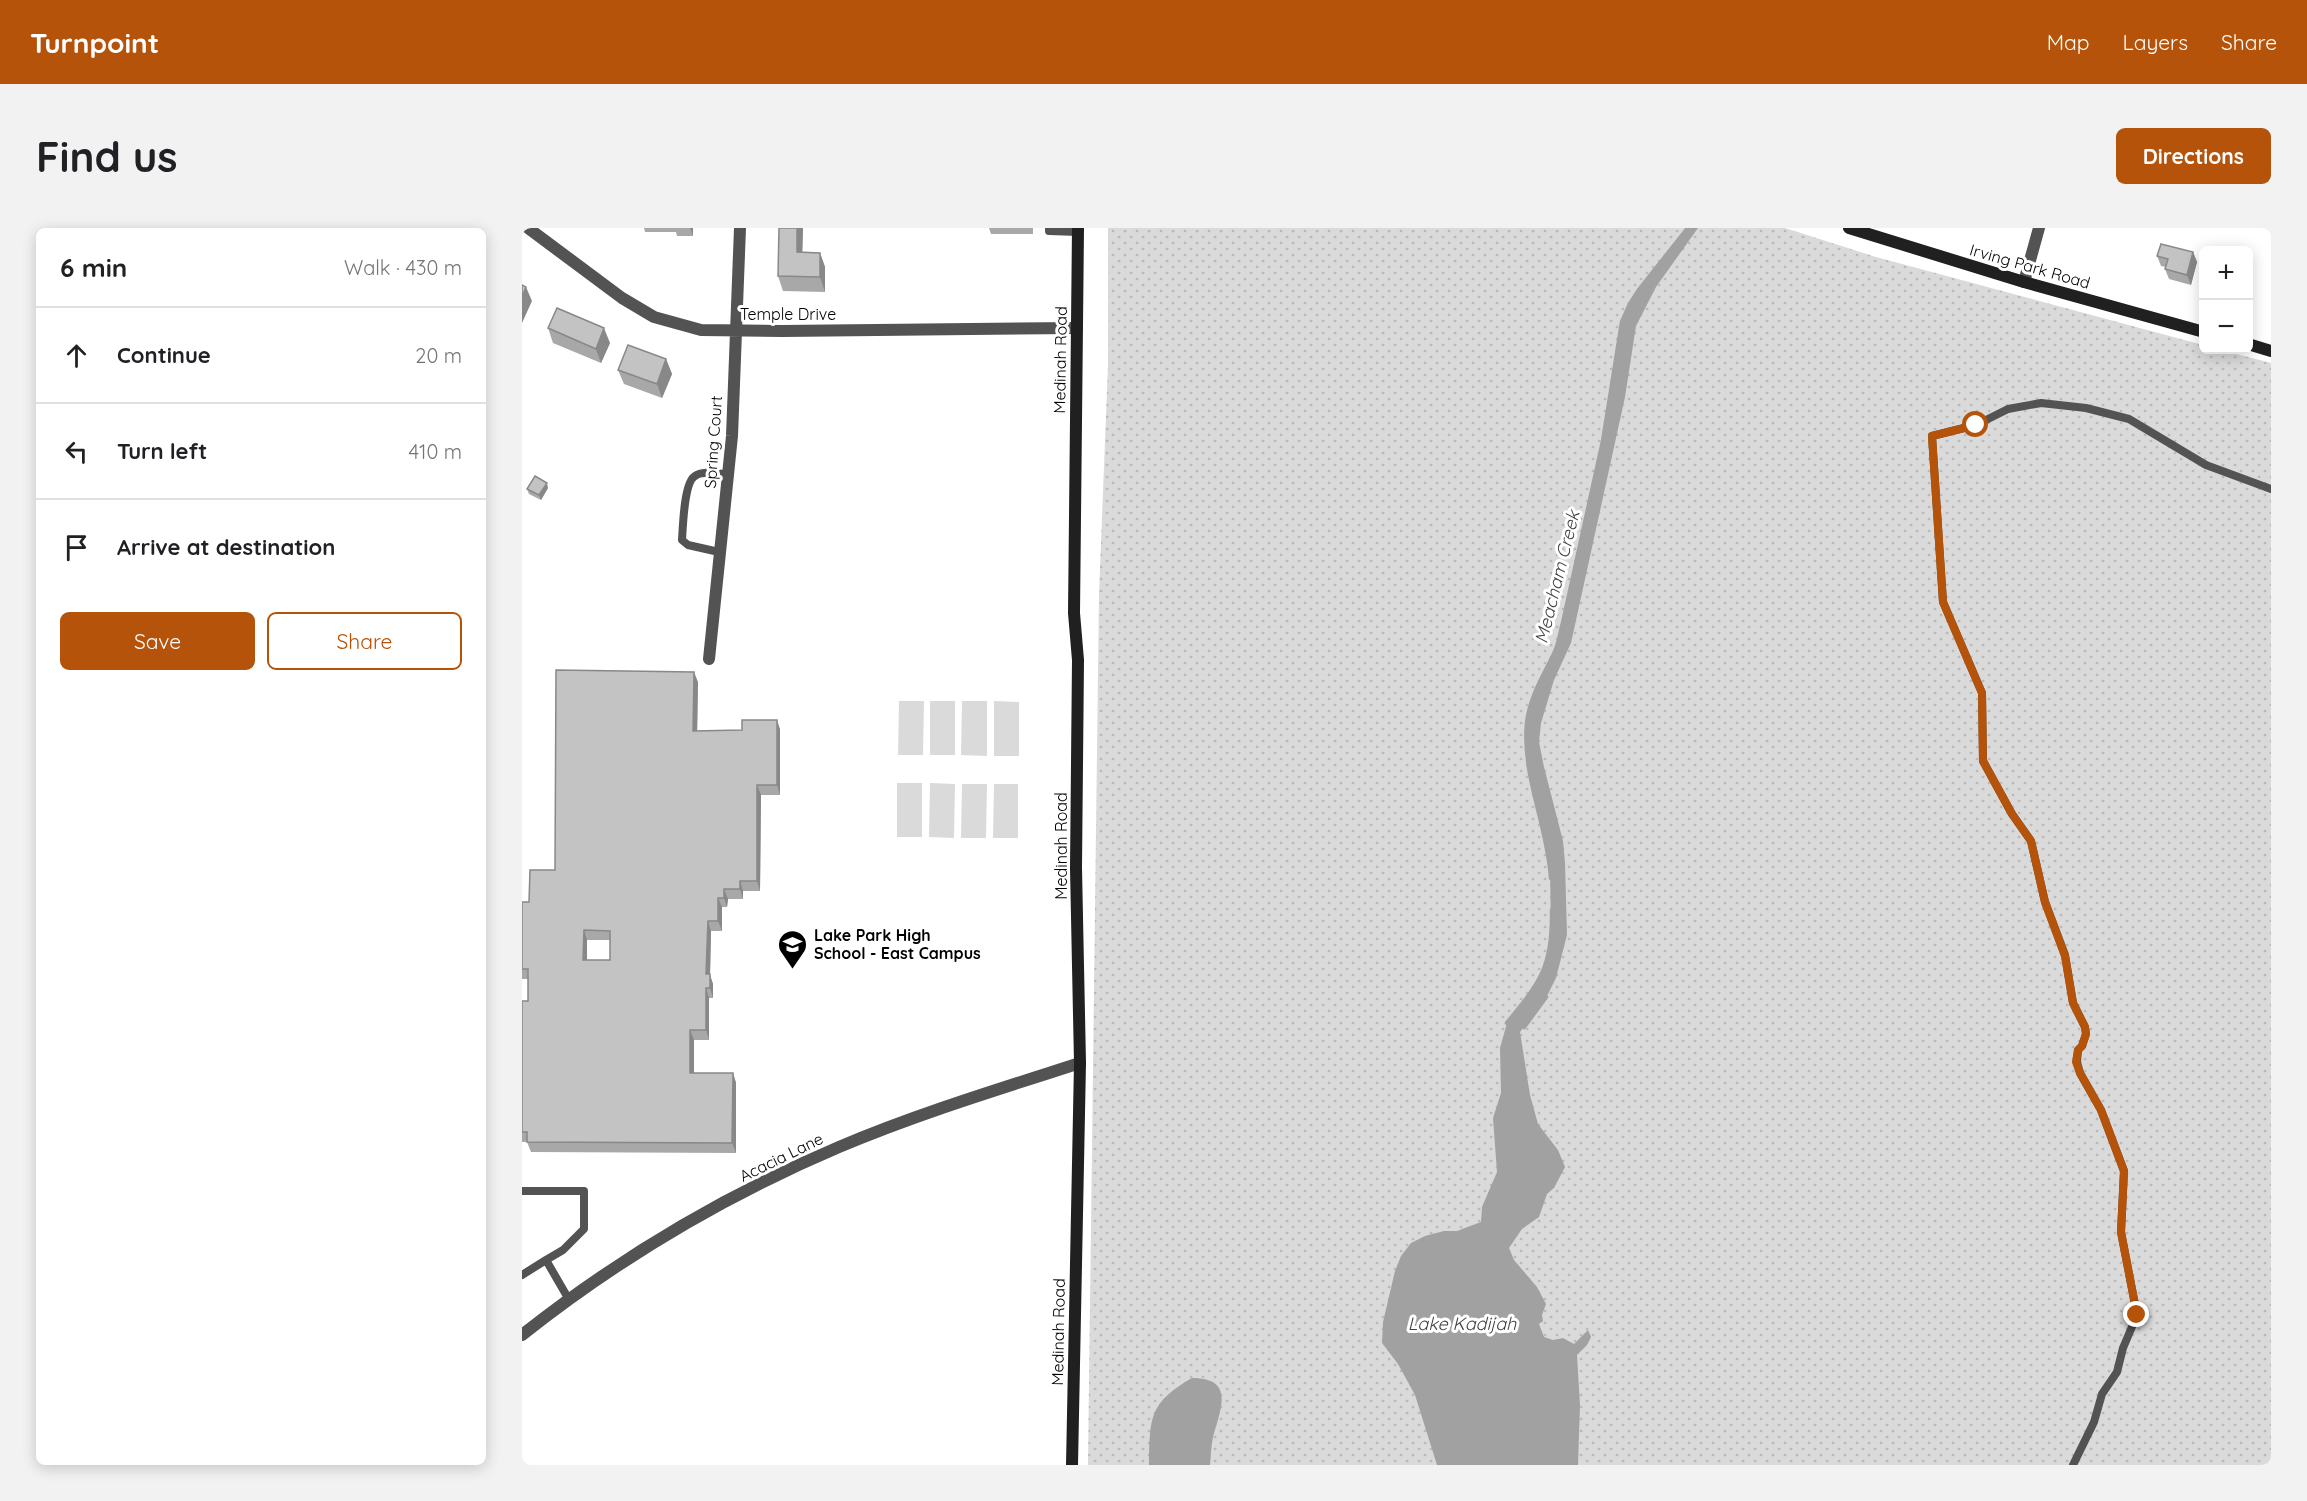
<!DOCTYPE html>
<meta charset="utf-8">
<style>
:root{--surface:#fff;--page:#f2f2f2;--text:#202124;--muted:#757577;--line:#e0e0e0;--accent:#b45309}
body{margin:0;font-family:Quicksand,sans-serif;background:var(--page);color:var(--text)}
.controls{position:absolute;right:18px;top:18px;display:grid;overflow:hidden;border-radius:9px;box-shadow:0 3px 15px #0003}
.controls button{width:54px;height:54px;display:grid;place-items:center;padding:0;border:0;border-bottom:2px solid var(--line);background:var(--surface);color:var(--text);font:30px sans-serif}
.stop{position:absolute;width:18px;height:18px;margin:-14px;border:4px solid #b45309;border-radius:50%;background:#fff}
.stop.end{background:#b45309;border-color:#fff;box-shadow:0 2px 6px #0008}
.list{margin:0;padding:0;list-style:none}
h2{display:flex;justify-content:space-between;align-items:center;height:78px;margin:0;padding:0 24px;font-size:26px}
h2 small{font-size:20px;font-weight:400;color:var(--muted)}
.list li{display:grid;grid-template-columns:39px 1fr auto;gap:18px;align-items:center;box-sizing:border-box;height:96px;padding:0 24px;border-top:2px solid var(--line)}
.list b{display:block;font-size:22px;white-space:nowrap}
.list em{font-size:20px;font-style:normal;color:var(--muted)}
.actions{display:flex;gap:12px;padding:18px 24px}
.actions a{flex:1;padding:14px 0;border:2px solid var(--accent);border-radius:9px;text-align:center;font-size:21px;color:var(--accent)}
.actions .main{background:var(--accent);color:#fff}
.icon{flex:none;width:33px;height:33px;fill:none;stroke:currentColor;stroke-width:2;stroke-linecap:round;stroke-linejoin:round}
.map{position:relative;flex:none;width:1749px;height:1237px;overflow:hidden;border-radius:9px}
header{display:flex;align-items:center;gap:36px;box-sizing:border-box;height:84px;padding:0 30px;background:var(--accent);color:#fff}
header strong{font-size:28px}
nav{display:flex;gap:33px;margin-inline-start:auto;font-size:21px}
.intro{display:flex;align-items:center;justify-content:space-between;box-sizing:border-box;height:144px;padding:0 36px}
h1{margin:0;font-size:42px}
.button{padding:15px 27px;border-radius:9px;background:var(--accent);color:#fff;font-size:21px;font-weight:700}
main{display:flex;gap:36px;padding:0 36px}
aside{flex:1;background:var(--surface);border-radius:9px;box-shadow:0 3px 15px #0003}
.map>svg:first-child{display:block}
.grass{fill:url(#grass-dots)}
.pitch{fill:#dadada}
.water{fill:#a1a1a1}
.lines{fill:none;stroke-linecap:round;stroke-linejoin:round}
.stream{stroke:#a1a1a1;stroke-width:4.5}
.lane{stroke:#535353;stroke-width:8}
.street{stroke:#535353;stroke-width:12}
.secondary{stroke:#202020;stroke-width:12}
.wall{fill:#a8a8a8;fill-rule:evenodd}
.shaded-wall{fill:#888}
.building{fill:#c3c3c3;stroke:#888;stroke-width:1.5;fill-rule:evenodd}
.route{stroke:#b45309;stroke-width:8}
.labels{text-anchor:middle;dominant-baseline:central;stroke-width:6;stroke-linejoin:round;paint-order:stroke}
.street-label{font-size:16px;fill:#000;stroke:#fff}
.poi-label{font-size:16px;font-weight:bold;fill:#000;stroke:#fff;text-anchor:start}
.water-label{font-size:18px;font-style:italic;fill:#424242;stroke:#fff}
</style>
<header>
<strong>Turnpoint</strong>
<nav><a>Map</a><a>Layers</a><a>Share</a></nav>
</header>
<div class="intro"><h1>Find us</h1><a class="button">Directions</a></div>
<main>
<aside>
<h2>6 min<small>Walk · 430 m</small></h2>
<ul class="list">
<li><svg class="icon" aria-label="ahead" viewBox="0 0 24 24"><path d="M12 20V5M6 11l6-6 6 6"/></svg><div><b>Continue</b></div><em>20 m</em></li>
<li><svg class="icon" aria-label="left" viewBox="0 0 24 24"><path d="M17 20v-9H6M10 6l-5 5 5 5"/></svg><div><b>Turn left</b></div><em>410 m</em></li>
<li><svg class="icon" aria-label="arrive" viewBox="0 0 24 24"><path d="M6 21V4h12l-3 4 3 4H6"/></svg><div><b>Arrive at destination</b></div></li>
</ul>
<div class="actions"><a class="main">Save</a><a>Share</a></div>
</aside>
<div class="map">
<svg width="1749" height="1237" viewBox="0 0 1749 1237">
<defs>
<pattern id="grass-dots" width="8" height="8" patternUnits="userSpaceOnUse" patternTransform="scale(1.5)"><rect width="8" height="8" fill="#dadada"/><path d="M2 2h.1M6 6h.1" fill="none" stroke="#b9b9b9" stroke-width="1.8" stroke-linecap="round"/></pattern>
</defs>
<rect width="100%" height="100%" fill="#fff"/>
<path class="grass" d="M586,0H1263L1354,29L1681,117L1682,122H1699L1749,135V1237H566L577,366L586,137Z"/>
<path class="pitch" d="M377,473H402L401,527H376Z
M408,473H433V527H408Z
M440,473H465V528L439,527Z
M472,473L497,474V528H472Z
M375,555H400V609H375Z
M408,555L433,556L432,610L407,609Z
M440,556H465L464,610H439Z
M472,556H496V610H471Z"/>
<path class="water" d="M1166,0H1176L1134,59L1114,98L1103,169L1049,415L1032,452L1019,495L1017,514L1022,539L1041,613L1043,635L1045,707L1034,750L1024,770L998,804L1008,867L1016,896L1036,922L1043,939L1032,960L1025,966L1017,989L1000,1001L987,1020L992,1032L1015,1059L1024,1076L1020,1087L1021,1093L1017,1096L1022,1109L1031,1112L1041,1110L1052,1116L1066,1102L1069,1109L1065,1117L1055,1127L1058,1177L1056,1237H915L893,1167L876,1136L860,1115L861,1094L873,1043L879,1028L889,1015L903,1008L922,1003H935L959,994L960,979L975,944L971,890L979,865L978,820L985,795L1015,758L1025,736L1029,714L1028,632L1012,564L1005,510L1010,472L1021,445L1033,425L1041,395L1081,213L1100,94L1108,76L1117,62Z
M670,1150C714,1150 698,1182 691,1209C689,1218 689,1228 688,1237H627C628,1189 627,1175 670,1150Z"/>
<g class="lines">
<path class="stream" d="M1029,650C1026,598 1000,548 1005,495C1008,469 1021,449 1032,426C1037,417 1038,405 1041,395L1081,213L1100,94L1108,76L1117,62L1166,0
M989,797L985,795C1019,754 1031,738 1030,683
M1002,799L1024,769"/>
<path class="lane" d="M527,0V3L556,4
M197,324L166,317L160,312C161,298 162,254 173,248C181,242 196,246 206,246
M0,963H62V1001L41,1022L24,1032
M0,1047L24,1032L46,1070
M1551,1237L1572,1194L1580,1166L1595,1144L1601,1120L1615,1087L1599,1004L1602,943L1579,882L1558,845L1555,834L1556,822L1560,818L1564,806L1563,799L1551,775L1543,727L1523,674L1509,613L1490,586L1461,533L1460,465L1421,374L1410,208L1454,197L1486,181L1519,175L1564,180L1607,191L1684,237L1749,261"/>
<path class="street" d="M6,0L100,70L132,89L179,102L260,103L555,100
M1502,54L1517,0
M187,431L210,208L218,0
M0,1107C96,1031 204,967 317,919C395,886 477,861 558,835"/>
<path class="secondary" d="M1327,0L1502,54L1682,104
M1726,116L1749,123
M550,1237L558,835L554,640L556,432L552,385L556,0"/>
</g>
<path class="wall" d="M122,0H171V8H155L154,4H123Z
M281,0L280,24L298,25L303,39V64L261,63L256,48Z
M467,0H511V6H469Z
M1671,24L1675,34L1669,57L1647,51L1643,41L1644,39L1639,38L1635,28Z
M26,100L88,115L79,135L31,115Z
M144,131L150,146L140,170L102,156L96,142Z
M26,260L19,272L7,266L5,261Z
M176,454L175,503L258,501V567H239L238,663H221V671H206L205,679H200V703H189L188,747L191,756V770H187V812H172V845H211L214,855V925L9,924L5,914H0V773H6V751H0V674H7L33,642ZM65,712H88V732H65Z"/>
<path class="shaded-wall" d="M168,0H171V8Z
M275,0H281L280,39L275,24Z
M1671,24L1675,34L1669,57L1665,47Z
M298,25L303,39V64L298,49Z
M4,59L10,73L0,95V69Z
M82,100L88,115L79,135L74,121Z
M144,131L150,146L140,170L135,156Z
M25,255L26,260L19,272L17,267Z
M172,444L176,454L175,513L171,503Z
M255,492L258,501V567L255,557Z
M235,557L239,567L238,663L235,653Z
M218,653L221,663V671L218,661Z
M202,661L206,671L205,679L202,670Z
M196,670L200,679V703L196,693Z
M186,693L189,703L188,747L191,756V770L184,746Z
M62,702L65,712V742L61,732Z
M184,760L187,770V812L184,802Z
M168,802L172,812V855L168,845Z
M211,845L214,855V925L210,915Z"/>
<path class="building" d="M257,0H275V24L298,25V49L256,48Z
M1639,16L1671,24L1665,47L1643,41L1646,31L1635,28Z
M0,57L4,59L0,69Z
M35,80L82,100L74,121L26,100Z
M106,117L144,131L135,156L96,142Z
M13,248L25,255L17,267L5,261Z
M34,442L172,444L171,503L220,502V492H255V557H235V653H218V661H202V670H196V693H186L184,746H188V760H184V802H168V845H211L210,915L5,914V904H0V773H6V741H0V674H7L8,642H33ZM62,702L88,703V732H61Z"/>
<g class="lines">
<path class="route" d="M1454,197L1410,208L1421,374L1460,465L1461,533L1490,586L1509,613L1523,674L1543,728L1551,775L1563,799L1564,806L1560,818L1556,822L1554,834L1558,845L1579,882L1602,943L1599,1004L1615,1087"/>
</g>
<defs>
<symbol id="school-pin" viewBox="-11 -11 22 30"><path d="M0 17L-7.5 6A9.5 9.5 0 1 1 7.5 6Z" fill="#000" stroke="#fff"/><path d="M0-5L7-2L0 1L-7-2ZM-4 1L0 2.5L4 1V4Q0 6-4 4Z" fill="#fff"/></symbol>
</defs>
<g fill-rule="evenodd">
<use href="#school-pin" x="254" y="700" width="33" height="45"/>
</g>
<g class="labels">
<g class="street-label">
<text transform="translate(1508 38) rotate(16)">Irving Park Road</text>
<text x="266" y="86">Temple Drive</text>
<text transform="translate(538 132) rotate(-89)">Medinah Road</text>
<text transform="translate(191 214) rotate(-86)">Spring Court</text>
<text transform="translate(539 618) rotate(-90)">Medinah Road</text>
<text transform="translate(259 929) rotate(-26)">Acacia Lane</text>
<text transform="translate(536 1104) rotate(-89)">Medinah Road</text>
</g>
<g class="poi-label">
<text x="292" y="707">Lake Park High<tspan x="292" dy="18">School - East Campus</tspan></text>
</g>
<g class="water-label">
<text transform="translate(1035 349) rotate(-76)">Meacham Creek</text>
<text x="940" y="1095">Lake Kadijah</text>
</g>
</g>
</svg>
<div class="controls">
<button>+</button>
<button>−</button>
</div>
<div class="stop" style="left:1454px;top:197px"></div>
<div class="stop end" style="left:1615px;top:1087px"></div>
</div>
</main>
